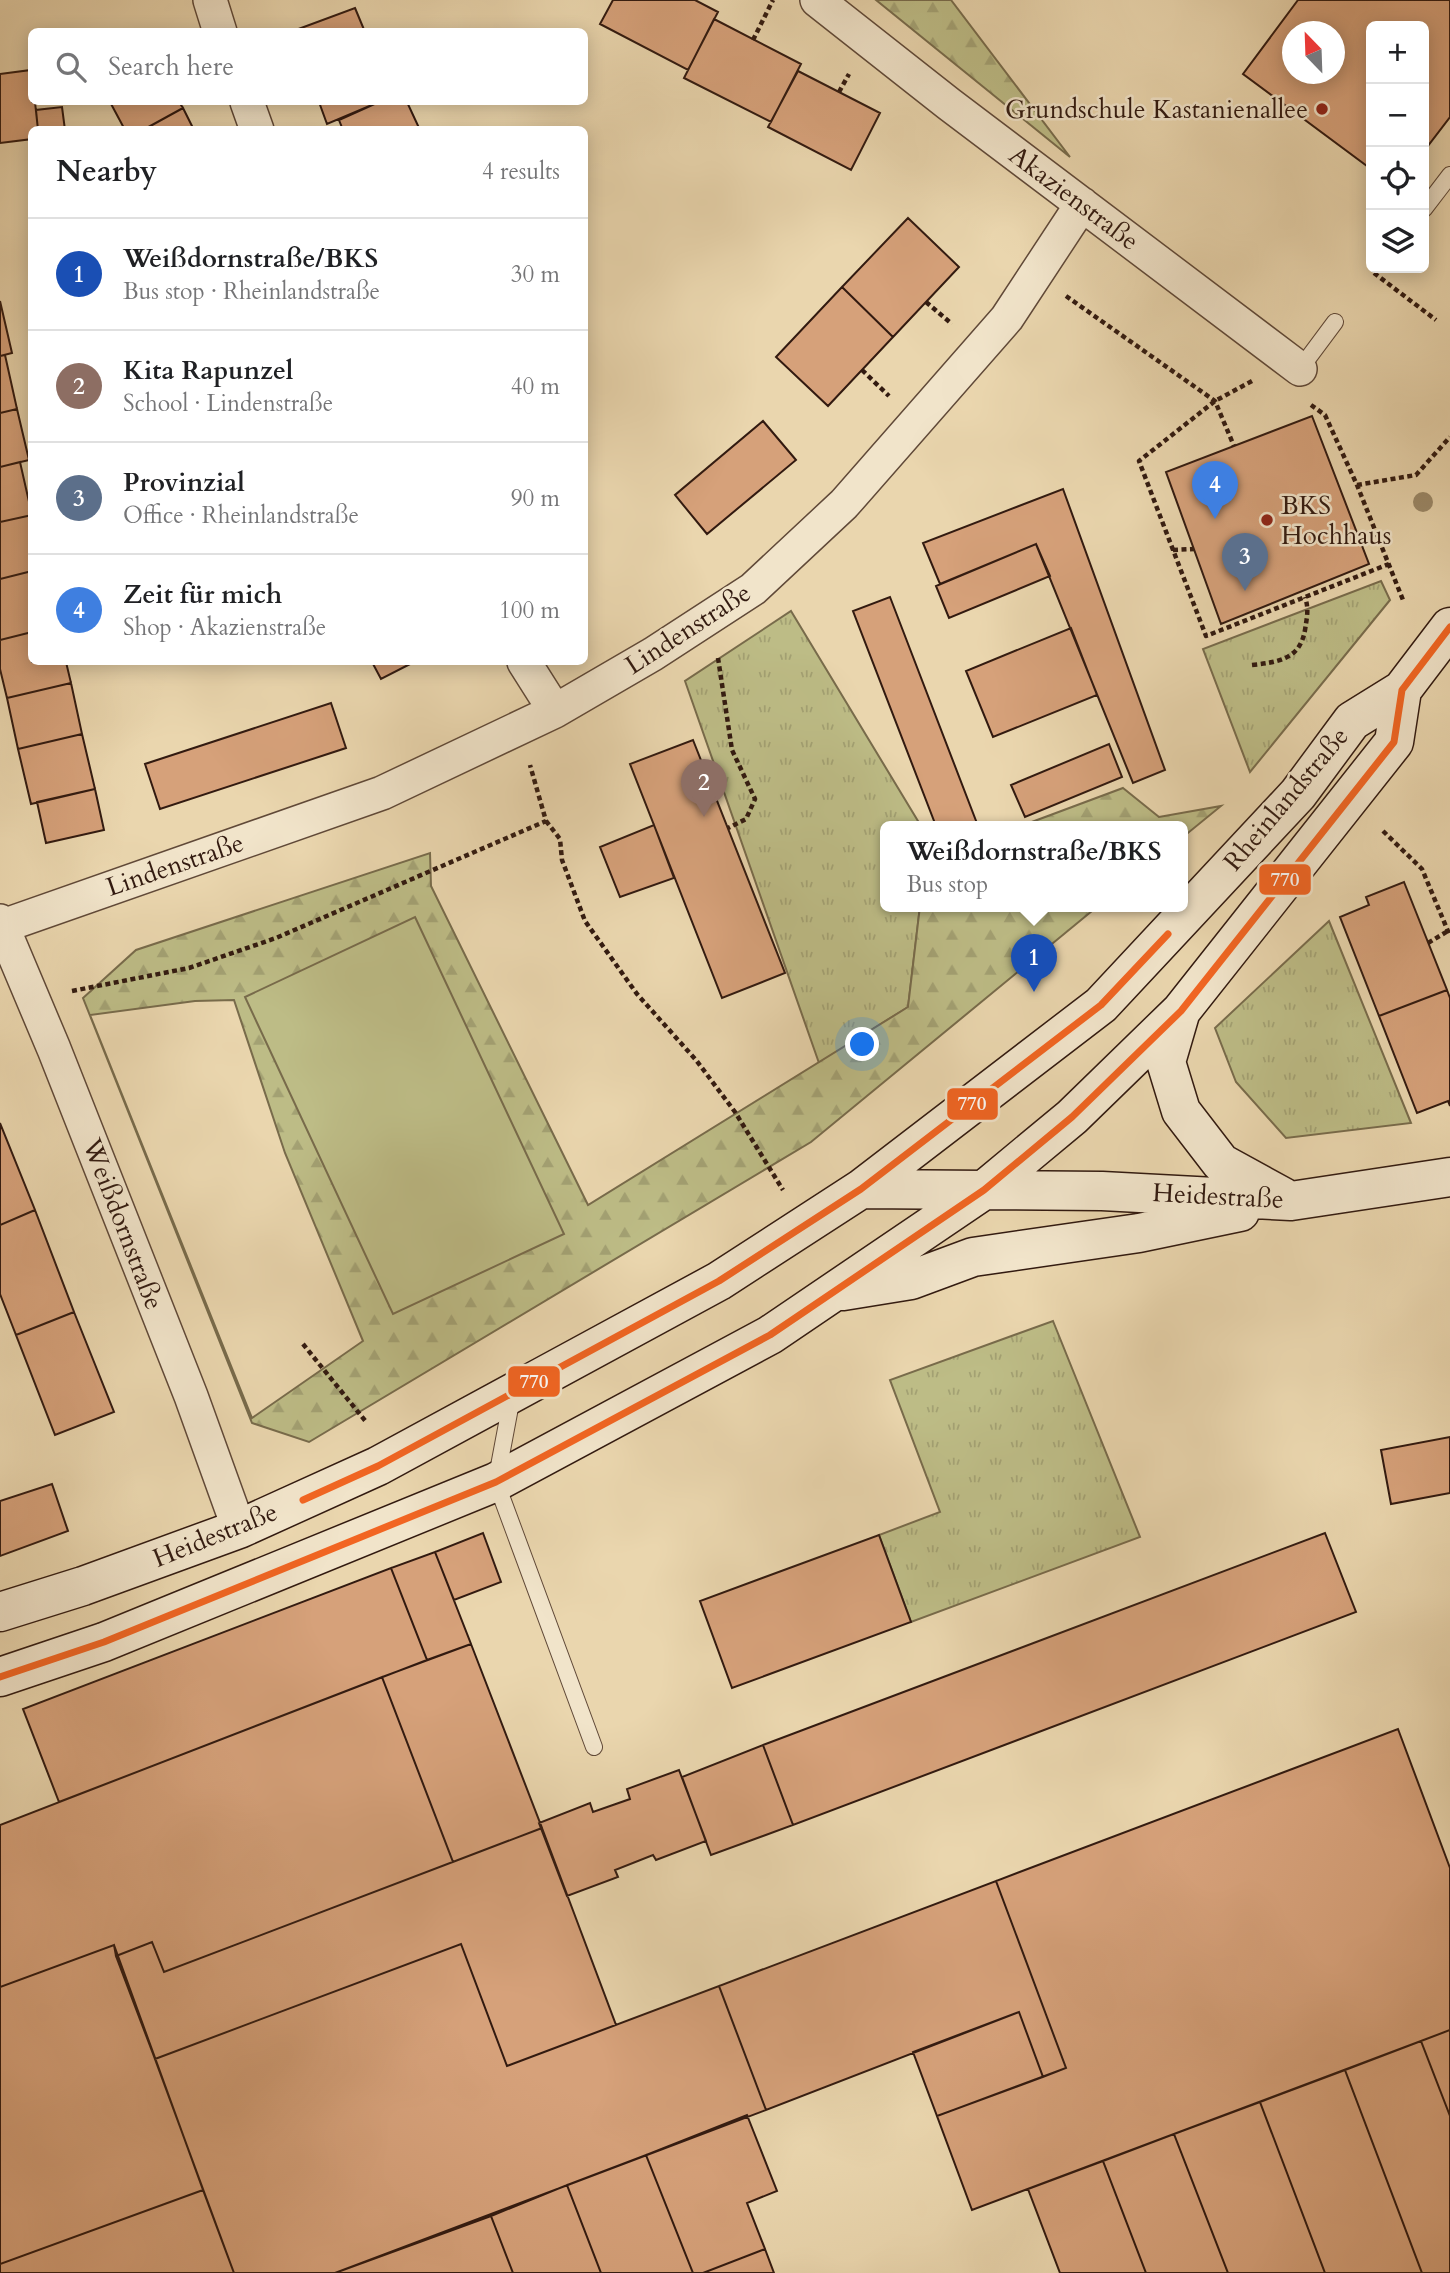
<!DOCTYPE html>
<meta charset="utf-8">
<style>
:root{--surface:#fff;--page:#f6f6f6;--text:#202124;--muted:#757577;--line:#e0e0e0;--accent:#8f2418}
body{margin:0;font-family:Cardo,serif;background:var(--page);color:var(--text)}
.controls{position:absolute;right:21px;top:21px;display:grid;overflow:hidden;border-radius:10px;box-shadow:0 4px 18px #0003}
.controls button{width:63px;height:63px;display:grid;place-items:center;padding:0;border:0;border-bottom:2px solid var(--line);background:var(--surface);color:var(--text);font:35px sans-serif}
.compass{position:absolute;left:1282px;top:21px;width:63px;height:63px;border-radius:50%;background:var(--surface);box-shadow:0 4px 18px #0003;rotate:337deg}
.you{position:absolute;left:863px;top:1045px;width:24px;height:24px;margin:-18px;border:5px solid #fff;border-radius:50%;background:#1a73e8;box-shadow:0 0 0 10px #1a73e833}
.badge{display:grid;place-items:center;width:46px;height:46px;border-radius:50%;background:var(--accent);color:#fff;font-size:23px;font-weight:700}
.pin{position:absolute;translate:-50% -58px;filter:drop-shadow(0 2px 4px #0008)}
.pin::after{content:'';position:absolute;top:37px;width:24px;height:21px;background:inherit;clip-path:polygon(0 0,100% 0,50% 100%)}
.popup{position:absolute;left:880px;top:821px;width:308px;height:91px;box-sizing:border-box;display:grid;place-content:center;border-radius:10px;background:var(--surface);filter:drop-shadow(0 2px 5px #0005);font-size:23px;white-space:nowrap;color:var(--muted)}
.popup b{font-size:26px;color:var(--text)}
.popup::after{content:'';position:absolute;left:50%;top:100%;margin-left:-14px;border:14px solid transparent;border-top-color:var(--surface)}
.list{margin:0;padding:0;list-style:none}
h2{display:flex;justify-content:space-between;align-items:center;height:91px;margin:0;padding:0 28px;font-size:30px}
h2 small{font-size:23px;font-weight:400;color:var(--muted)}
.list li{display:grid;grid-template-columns:46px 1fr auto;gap:21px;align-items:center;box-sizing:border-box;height:112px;padding:0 28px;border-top:2px solid var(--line)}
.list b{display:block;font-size:26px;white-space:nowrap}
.list p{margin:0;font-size:23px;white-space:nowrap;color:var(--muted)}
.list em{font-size:23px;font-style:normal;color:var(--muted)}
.icon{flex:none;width:38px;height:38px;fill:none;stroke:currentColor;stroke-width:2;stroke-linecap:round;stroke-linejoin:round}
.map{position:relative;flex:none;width:1450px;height:2273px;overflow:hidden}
.search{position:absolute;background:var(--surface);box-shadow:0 4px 18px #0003;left:28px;top:28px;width:560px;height:77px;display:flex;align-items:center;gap:18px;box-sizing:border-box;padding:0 24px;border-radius:10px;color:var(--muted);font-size:26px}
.panel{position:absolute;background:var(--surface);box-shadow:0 4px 18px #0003;left:28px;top:126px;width:560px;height:539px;border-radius:10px}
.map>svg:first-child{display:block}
.grass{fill:url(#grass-tufts);stroke:#786b4b;stroke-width:2}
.forest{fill:url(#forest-firs);stroke:#786b4b;stroke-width:2;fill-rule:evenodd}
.pitch{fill:#bdbc86;stroke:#786b4b;stroke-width:2}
.building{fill:#d6a17a;stroke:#321a10;stroke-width:2;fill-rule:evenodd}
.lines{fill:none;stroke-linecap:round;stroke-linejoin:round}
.lane-casing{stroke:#604938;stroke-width:18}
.street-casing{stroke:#604938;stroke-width:36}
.secondary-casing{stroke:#321a10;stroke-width:41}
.path{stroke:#321a10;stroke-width:4.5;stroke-dasharray:5 3.5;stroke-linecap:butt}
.lane{stroke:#f1e4ca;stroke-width:16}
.street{stroke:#f1e4ca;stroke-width:33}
.secondary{stroke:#f1e4ca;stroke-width:38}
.bus-1-casing{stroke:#f1e4ca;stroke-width:12}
.bus-1{stroke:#f26522;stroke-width:7}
.tree{fill:#9c8a6a}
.poi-dot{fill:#8f2418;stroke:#f1e4ca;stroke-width:2.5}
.labels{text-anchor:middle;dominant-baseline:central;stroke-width:5;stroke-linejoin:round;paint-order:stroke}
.poi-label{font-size:26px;fill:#321a10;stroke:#f1e4ca;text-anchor:end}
.street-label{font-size:26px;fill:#321a10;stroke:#f1e4ca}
.line-badge{stroke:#f1e4ca;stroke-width:2.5}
.badge-label{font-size:19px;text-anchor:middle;font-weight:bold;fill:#fff}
</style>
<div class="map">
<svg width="1450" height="2273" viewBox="0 0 1450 2273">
<defs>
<pattern id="grass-tufts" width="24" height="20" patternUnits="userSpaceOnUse" patternTransform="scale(1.75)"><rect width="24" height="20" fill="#bdbc86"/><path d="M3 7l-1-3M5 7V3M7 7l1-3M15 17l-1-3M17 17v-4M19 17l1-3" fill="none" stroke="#a3a173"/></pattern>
<pattern id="forest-firs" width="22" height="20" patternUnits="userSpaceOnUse" patternTransform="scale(1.75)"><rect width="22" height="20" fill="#bdbc86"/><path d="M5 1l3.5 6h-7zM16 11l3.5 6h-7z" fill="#a3a173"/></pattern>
</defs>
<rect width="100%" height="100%" fill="#ead6ae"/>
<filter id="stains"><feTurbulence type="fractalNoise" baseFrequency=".00286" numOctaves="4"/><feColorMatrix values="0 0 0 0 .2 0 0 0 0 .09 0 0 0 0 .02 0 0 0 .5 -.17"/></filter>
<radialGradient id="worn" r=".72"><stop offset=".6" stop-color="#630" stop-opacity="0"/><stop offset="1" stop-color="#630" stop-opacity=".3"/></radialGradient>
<path class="grass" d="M1381,581L1390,600L1250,772L1203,649Z
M791,611L921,826H885V906H920L908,1007L819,1063L685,681Z
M1329,921L1411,1123L1286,1138L1236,1082L1215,1028Z
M1053,1321L1140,1537L911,1622L879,1535L940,1512L890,1380Z"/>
<path class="forest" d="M876,0H951L1070,157Z
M1123,788L1159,817L1221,806L1183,837V826H1021Z
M430,853L431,886L588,1205L908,1007L920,906H1098L811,1142L309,1442L252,1423L83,998L136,950ZM234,1000L285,1153L363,1341L252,1418L90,1015L195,1001Z"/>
<path class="pitch" d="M415,917L564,1234L393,1314L245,997Z"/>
<path class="building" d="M613,0H695L718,12L688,70L600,24Z
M1298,0H1450V117L1424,151V26H1371V169L1243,74ZM1292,32H1334V74H1292Z
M355,8L365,32H293V31Z
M714,19L801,64L771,122L684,78Z
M31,70L32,102H35L38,130H32V139L0,143V74Z
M798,71L880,113L851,170L768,127Z
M110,102H179L183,108L143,130H125Z
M319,102H379L327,124Z
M379,102H407L420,130H343L339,120Z
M62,107L65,130H38L36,110Z
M183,108L194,130H143Z
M908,218L959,267L893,337L842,287Z
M842,287L893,337L828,406L776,357Z
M0,301L12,353L0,356Z
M5,355L17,409L0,413V356Z
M17,409L29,460L0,467V413Z
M1312,416L1369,564L1221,624L1166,472Z
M763,421L796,460L707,534L675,495Z
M20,462L32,515L0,522V467Z
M1063,489L1165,770L1133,783L1036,544L940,584L923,543Z
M32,515V571L0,579V522Z
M1036,544L1050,576L949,618L936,586Z
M32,571V632L0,640V579Z
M890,597L978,826H936L853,611Z
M1071,628L1097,695L993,737L966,671Z
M32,632V662H66L71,683L7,698L0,669V640Z
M372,662H414L381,679Z
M71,683L82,734L18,749L7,698Z
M331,703L346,748L160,809L145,764Z
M82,734L95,789L31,804L18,749Z
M693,740L785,973L722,998L630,764Z
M1109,744L1122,777L1025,817L1011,785Z
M95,789L104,830L46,843L37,802Z
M654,825L674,878L620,897L600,847Z
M1404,882L1447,990L1379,1016L1340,917L1369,905L1366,897Z
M1447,990L1450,998V1106L1448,1101L1417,1113L1379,1016Z
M0,1123L35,1210L0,1225Z
M35,1210L74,1312L16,1335L0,1294V1225Z
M74,1312L114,1412L55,1435L16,1335Z
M1450,1437V1493L1391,1504L1381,1450Z
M52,1484L68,1531L0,1556V1501Z
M483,1533L501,1582L454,1600L435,1552Z
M1325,1533L1356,1612L793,1825L763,1745Z
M879,1535L911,1622L732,1688L700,1601Z
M435,1552L471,1644L427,1660L391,1568Z
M391,1568L427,1660L59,1802L23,1709Z
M471,1644L542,1828L453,1862L382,1677Z
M382,1677L453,1862L164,1972L152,1942L116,1956L114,1945L0,1987V1825Z
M1398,1729L1450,1868V2030L972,2210L937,2116L1066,2068L996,1881Z
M763,1745L793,1825L711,1855L682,1777Z
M679,1770L706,1841L656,1860L653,1855L615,1870L618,1877L567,1896L539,1823L590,1803L593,1812L630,1799L627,1789Z
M542,1828L616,2025L507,2066L461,1944L155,2059L116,1956L152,1942L164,1972Z
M996,1881L1066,2068L1043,2077L1019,2012L766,2110L719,1986Z
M461,1944L507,2066L719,1986L766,2110L335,2273H234L155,2059Z
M114,1945L203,2190L0,2264V1987Z
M1019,2012L1043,2077L937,2116L913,2052Z
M1450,2030V2116L1421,2041Z
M1421,2041L1450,2116V2273H1422L1345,2070Z
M1345,2070L1422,2273H1325L1260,2102Z
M1260,2102L1325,2273H1228L1174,2134Z
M747,2115L777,2191L747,2203L765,2249L703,2273H693L646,2155Z
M1174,2134L1228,2273H1146L1103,2161Z
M646,2155L693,2273H601L567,2185Z
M1103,2161L1146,2273H1060L1028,2189Z
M567,2185L601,2273H513L491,2216Z
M203,2190L234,2273H0V2264Z
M491,2216L513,2273H335Z
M765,2249L774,2273H703Z"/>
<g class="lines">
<defs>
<path id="lane" d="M1424,209L1450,175
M1300,369L1335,322
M512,1397L496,1482L594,1747"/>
<path id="street" d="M210,0L220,32
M817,0L949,104L1300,369
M247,102L257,130
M524,662L555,711
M0,921L54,1049L191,1396L239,1529
M0,927L382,793L555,711L653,654L753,589L844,504L1007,318L1082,204"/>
<path id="secondary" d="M1180,1014L1166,1062L1181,1111L1221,1163L1283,1197
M861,1189L1102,1191L1291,1201L1450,1177
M843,1291L911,1280L973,1257L1139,1233L1240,1212
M0,1612L83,1586L239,1529L378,1466L719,1281L861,1189L1101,1005L1298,794L1352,721L1402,690L1450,627
M0,1677L104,1642L496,1482L770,1335L984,1190L1072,1117L1181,1011L1394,742L1402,690"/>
</defs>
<use href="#lane" class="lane-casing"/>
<use href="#street" class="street-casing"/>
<use href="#secondary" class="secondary-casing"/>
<path class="path" d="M753,40L773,0
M839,92L849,74
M1374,273L1436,320
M1066,296L1215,401L1234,446
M926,302L952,324
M862,370L889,396
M1252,381L1215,401L1139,461L1206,636L1389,564
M1311,405L1325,415L1357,485L1403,600
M1357,485L1416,475L1450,437
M1173,550L1194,549
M718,658L732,750L755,799L746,819L728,828
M1252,665C1279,662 1300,659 1305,630C1307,617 1309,609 1305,597
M546,821L560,839L562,860L585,921L637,994L696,1060L735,1112L783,1190
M1383,831L1422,869L1450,936
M1428,943L1448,931
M72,991L189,968L276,938L546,821L530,765
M303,1344L367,1423"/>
<use href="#lane" class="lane"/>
<use href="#street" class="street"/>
<use href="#secondary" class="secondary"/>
<defs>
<path id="bus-1" d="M303,1500L378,1466L719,1281L861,1189L1101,1005L1168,934
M0,1677L104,1642L496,1482L770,1335L984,1190L1072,1117L1181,1011L1394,742L1402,690L1450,627"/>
</defs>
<use href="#bus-1" class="bus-1-casing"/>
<use href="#bus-1" class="bus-1"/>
</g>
<circle class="tree" cx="1423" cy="502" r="10"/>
<g class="poi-dot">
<circle cx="1322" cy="109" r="7"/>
<circle cx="1267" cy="520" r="7"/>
</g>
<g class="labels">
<g class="poi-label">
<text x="1308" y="109">Grundschule Kastanienallee</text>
<text x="1281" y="505" text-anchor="start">BKS<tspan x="1281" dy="30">Hochhaus</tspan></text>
</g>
<g class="street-label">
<text transform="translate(1074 198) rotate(37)">Akazienstraße</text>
<text transform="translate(688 629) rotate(-33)">Lindenstraße</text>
<text transform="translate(1286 799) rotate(-50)">Rheinlandstraße</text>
<text transform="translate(175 865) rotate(-19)">Lindenstraße</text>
<text transform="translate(1218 1196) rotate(3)">Heidestraße</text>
<text transform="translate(123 1224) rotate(69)">Weißdornstraße</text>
<text transform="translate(215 1535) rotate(-22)">Heidestraße</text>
</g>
</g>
<g class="line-badge">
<rect x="1258" y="863" width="54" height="33" rx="7" fill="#f26522"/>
<rect x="946" y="1087" width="53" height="34" rx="7" fill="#f26522"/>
<rect x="507" y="1365" width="54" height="33" rx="7" fill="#f26522"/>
</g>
<g class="badge-label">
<text x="1285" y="886">770</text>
<text x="972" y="1110">770</text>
<text x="534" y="1388">770</text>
</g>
<rect width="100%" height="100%" filter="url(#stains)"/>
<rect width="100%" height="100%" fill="url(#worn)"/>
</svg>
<div class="controls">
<button>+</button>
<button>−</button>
<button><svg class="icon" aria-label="locate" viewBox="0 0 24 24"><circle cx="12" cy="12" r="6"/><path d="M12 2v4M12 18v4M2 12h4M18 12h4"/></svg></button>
<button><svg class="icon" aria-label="layers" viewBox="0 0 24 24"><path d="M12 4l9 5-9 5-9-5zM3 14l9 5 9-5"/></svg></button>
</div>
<svg class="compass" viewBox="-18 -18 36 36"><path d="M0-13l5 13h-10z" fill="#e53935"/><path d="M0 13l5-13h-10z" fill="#757577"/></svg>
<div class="you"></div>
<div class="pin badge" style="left:1034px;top:992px;background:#1a4fb4">1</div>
<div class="popup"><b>Weißdornstraße/BKS</b>Bus stop</div>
<div class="pin badge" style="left:704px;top:817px;background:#8d6e63">2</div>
<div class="pin badge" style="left:1245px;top:591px;background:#5c6f8a">3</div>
<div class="pin badge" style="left:1215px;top:519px;background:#3f7fe0">4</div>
<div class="search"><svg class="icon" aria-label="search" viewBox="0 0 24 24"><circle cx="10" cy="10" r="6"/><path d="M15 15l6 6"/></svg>Search here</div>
<section class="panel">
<h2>Nearby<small>4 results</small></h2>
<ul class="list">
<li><span class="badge" style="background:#1a4fb4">1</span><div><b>Weißdornstraße/BKS</b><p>Bus stop · Rheinlandstraße</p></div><em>30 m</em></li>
<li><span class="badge" style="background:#8d6e63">2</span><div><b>Kita Rapunzel</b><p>School · Lindenstraße</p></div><em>40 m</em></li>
<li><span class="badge" style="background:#5c6f8a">3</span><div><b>Provinzial</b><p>Office · Rheinlandstraße</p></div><em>90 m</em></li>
<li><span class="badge" style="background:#3f7fe0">4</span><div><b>Zeit für mich</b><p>Shop · Akazienstraße</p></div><em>100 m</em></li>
</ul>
</section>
</div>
